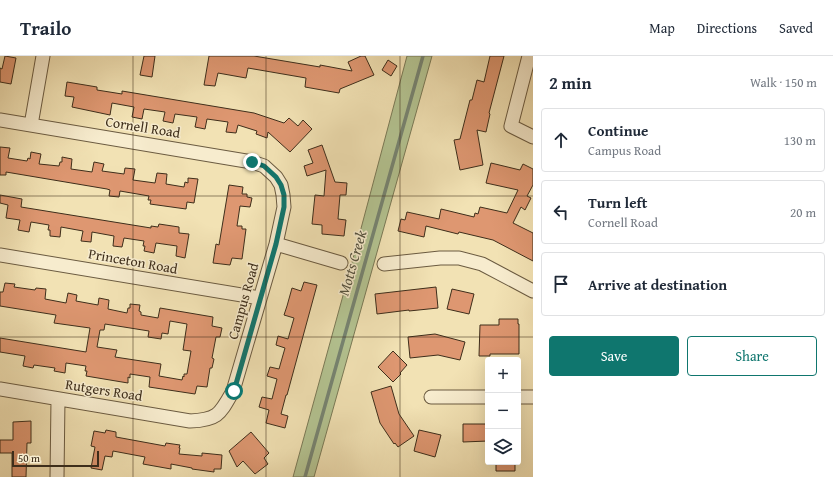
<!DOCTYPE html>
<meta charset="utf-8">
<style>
:root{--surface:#fff;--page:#f2f2f3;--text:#1f2937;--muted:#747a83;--line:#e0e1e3;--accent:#0f766e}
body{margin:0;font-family:"Gentium Book Plus",serif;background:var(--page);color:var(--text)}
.controls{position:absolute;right:12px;bottom:12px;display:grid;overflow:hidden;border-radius:4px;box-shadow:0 4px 16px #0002}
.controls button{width:36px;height:36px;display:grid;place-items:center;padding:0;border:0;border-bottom:1px solid var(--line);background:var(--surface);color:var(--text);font:20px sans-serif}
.scale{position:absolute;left:12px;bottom:10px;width:87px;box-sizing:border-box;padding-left:4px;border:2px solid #3e2e1b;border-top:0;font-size:11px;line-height:14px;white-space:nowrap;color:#3e2e1b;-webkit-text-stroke:3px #f7ecce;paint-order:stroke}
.stop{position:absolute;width:12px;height:12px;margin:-9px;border:3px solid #0f766e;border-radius:50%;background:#fff}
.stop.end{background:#0f766e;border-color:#fff;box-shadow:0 1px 4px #0008}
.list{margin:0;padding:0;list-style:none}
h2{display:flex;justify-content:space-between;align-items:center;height:52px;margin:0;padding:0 16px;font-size:17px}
h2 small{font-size:13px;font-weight:400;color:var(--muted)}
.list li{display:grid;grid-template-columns:26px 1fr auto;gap:12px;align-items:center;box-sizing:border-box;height:64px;margin:0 8px 8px;padding:0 8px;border:1px solid var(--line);border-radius:4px}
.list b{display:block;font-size:15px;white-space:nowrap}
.list p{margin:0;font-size:13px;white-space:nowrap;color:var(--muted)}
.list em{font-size:13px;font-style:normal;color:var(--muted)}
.actions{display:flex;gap:8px;padding:12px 16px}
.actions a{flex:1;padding:9px 0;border:1px solid var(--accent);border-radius:4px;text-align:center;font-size:14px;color:var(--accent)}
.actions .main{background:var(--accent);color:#fff}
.icon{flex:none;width:22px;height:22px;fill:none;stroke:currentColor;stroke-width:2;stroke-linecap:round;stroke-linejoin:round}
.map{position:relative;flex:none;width:533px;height:421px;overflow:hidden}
header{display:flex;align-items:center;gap:24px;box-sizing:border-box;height:56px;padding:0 20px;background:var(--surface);border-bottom:1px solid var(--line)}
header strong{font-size:19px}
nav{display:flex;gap:22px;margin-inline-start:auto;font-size:14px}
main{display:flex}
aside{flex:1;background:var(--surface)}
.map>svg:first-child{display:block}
.green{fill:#b4c492;stroke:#797956}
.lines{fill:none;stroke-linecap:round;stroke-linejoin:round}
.stream{stroke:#768472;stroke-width:3.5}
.building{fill:#de9771;stroke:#3e2e1b;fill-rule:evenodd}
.minor-casing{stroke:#6b5b41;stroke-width:15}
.minor{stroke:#f7ecce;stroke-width:13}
.route{stroke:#0f766e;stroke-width:5}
.grid{fill:none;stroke:#3e2e1b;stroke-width:1;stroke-opacity:0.55}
.labels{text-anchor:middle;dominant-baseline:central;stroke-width:3;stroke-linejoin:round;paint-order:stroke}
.street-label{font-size:14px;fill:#3e2e1b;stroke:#f7ecce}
.water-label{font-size:15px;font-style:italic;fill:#55523f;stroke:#f7ecce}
</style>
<header>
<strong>Trailo</strong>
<nav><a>Map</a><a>Directions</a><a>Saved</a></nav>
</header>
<main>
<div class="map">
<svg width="533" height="421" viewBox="0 0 533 421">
<rect width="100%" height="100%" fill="#f2e2b4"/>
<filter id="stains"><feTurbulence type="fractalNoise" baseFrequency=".005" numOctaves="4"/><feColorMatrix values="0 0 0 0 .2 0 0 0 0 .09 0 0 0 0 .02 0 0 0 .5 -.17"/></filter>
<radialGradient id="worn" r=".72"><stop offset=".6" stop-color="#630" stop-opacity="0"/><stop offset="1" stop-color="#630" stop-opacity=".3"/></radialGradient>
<path class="green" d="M407,0H432L314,421H293L347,225Z"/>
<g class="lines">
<path class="stream" d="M305,421L423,0"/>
</g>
<path class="building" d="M5,0L16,2L11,28L0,26V12L2,13Z
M144,0H155L152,21L140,19Z
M209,0H254L320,11V9L352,15L348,6L361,0H365L374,19L340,33L339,37L305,31L306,22L248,12L246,22L218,17L215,30L204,29Z
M490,0H504L489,57L490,58L486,76L477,74L483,109L460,114L454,84L460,83L470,44H472L477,24L484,26Z
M388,4L397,10L391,20L382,14Z
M67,26L97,31V34L122,38V35L254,57L284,67L289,62L298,70L303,64L312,73L290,96L268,76L267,82L256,78L257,75L238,69L236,77L226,76L228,66L207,63L205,73L195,71L197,61L175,58L173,67L163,65L165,56L144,53L142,63L132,61L134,51L112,47L110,59L72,51L74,41L65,40Z
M322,89L335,126L347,127L346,139H340L338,163L346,164L344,180L322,178V169L312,168L315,139L324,140L326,114L307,120L304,110L313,107L308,94Z
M0,91L10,92L8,102L27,105L28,102L30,103L31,96L41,98L39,108L59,110L60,106H62V101L72,103L71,113L92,116L94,106L104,108L102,115L124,118L125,112L135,113L133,124L155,127L157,117L167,118L166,128L184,131L185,126L188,127V122L198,123L194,147L187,146L186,153L150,148L151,144H148L149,140L120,135L119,141L109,140L110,134L107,133L6,116V119H0Z
M491,107L520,114L523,108L533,113V129L527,140L531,142L525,154L521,151L513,167L533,177V205L493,184L459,176L458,178L426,170L424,181L398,175L401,163L405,164L407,156L439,163L441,153L474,161L475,157L478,158L480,151L507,157L518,134L486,127Z
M229,129L243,131L242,138H247V141L252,142L250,151L240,150L237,170H242V173H246L242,203L232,202L230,209L213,207L216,188L219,189Z
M0,139L22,143L21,151L151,172V170L158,171L159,168L179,171V177L189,178L185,202L176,200L177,190L156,187L154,197L144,195L145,190H143L144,185L124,182L122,191L113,190L114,180L92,176L91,186L81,185L83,175L61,171L60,181L50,180V174H48L49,169L31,166L29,176L18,174L20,164L6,162L8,149L0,147Z
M304,226L317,229L287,339H286L281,358L288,360L285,372L266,367L269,354L259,351L262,341L272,343L277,323L267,320L270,311L279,313L285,292L276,289L278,280L288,283L294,262L284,259L287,250L292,232L301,235Z
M5,227L15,228L14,231L35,234L36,232L46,233L45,243L66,247L68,237L77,239L76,245L98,249L99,242L109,244L108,253L127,257L128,252H130V248L140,249L139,255L141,256V259L158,262L160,252L213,261L212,270L222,272L220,281H216L212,302L214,303L212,312H210L207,331L197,330L195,338L149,331L150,321L130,318V322L128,321V327L86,320L87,315H85L86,310L66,307L65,317L54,315L55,312L34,309L33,312L23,310L25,300L0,296V282L86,296L90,272L54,267L56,259L0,250V236H3ZM170,265L187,268L183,294L191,295L187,318H184V321L183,320L182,324L159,320L161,308L115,301L117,294L97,291L100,274H104L105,268L149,275L148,281L161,283L162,277L168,278Z
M436,231L438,252L409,255V254L377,258L375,238Z
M452,233L474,238L469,258L447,253Z
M499,263H518V268H519V298H490V300H479L480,269H499Z
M435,278L465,286L460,304L438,299L410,302L408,281Z
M393,295L407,309L400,317L401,318L393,326L378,311Z
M391,330L399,358L414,380L398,391L395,387L394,388L380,367L371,336Z
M31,365V387H27L26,421H12V397H0V384H13V366Z
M463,368H488V385L463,386Z
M106,374L116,376V381L165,390L166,387L180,389L179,392H180L179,398L202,400V397L222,399L221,413H214V416L192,413V412L171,408V413L143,408L145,401L113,395L112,401L105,400L102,414L91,412L95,391L91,390L94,375L105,377Z
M419,374L441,379L435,401L414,395Z
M251,376L269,397L264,402L268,408L255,418L243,405L237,411L229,395Z
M496,406H515V415H496Z"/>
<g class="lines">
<defs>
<path id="minor" d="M529,0L511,70L533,81
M0,64L252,106L264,110L276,121L281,129L283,139L284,151L276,188L233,335C220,358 218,364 190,365L0,333
M31,69L43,0
M276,188L341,207
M0,199L260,242
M384,208L440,202H459L482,208L533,235
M431,341H488
M518,341H533
M57,421L58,343"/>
</defs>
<use href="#minor" class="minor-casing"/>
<use href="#minor" class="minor"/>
</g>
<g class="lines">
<path class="route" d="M234,335L276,188L284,151V139L281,129L276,121L264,110L252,106"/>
</g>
<path class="grid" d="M133,0V421M266,0V421M400,0V421M0,140H533M0,281H533"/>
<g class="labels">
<g class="street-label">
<text transform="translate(143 71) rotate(9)">Cornell Road</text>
<text transform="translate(133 205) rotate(10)">Princeton Road</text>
<text transform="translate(243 245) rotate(-74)">Campus Road</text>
<text transform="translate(104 334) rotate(9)">Rutgers Road</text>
</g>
<g class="water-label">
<text transform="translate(352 207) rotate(-74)">Motts Creek</text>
</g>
</g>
<rect width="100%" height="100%" filter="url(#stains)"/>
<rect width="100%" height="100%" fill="url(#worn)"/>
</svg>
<div class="controls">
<button>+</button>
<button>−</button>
<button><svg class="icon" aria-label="layers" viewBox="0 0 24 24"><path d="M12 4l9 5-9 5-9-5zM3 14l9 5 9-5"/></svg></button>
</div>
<div class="scale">50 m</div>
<div class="stop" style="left:234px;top:335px"></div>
<div class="stop end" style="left:252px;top:106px"></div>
</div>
<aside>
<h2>2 min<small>Walk · 150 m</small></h2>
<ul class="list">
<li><svg class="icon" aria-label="ahead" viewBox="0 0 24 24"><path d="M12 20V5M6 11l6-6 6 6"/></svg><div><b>Continue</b><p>Campus Road</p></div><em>130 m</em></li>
<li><svg class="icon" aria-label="left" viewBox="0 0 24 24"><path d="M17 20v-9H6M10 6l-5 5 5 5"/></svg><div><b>Turn left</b><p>Cornell Road</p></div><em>20 m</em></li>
<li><svg class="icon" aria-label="arrive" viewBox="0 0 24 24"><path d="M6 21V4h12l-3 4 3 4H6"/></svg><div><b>Arrive at destination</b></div></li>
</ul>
<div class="actions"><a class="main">Save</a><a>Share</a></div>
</aside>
</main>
